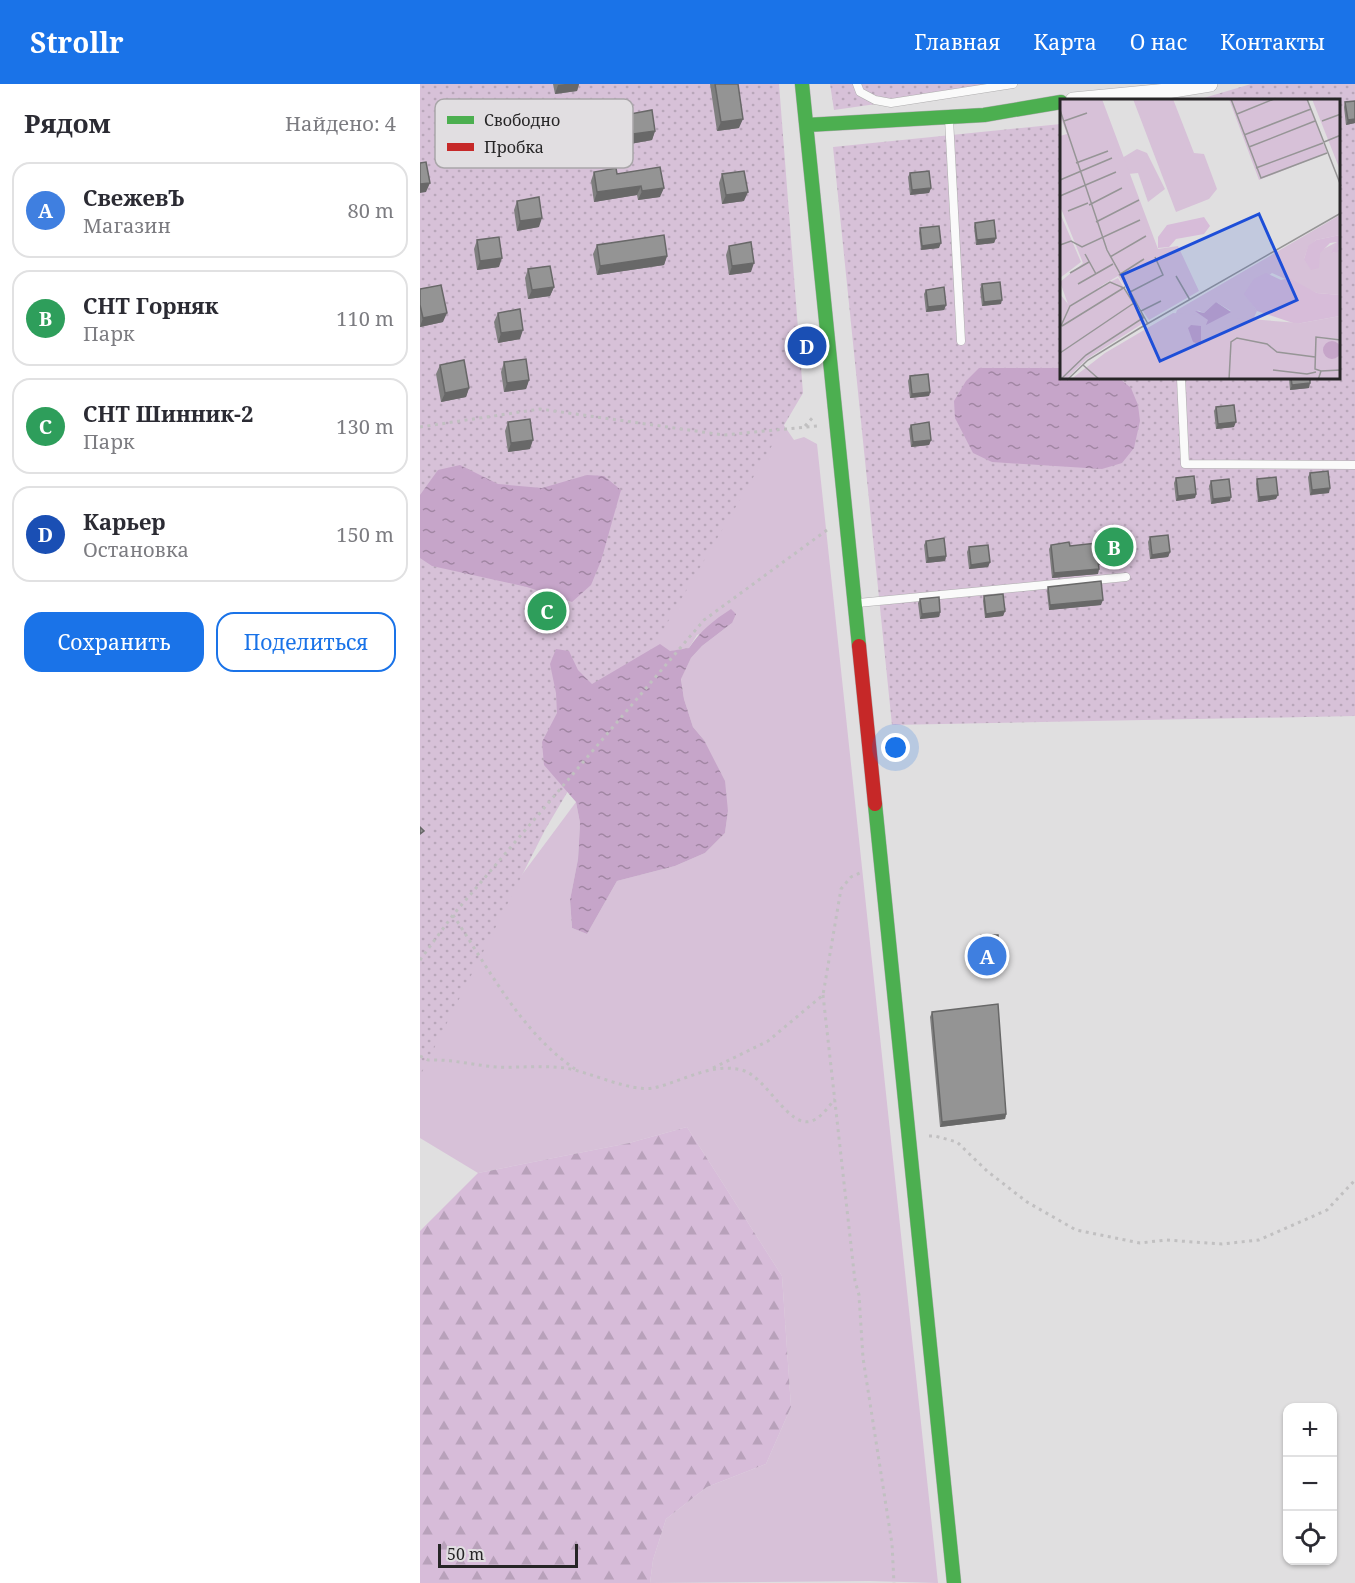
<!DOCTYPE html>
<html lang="ru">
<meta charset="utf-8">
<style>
:root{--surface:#fff;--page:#f2f2f3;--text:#2b2b33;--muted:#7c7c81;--line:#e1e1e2;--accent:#1a73e8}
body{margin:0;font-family:"Noto Serif",serif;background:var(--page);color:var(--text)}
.controls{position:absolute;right:18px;bottom:18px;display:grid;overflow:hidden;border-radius:12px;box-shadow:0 2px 4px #0004}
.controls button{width:54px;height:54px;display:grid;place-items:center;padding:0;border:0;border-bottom:2px solid var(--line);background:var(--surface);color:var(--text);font:30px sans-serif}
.scale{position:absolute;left:18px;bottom:15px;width:140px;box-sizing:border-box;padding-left:6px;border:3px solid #262526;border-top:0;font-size:16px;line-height:21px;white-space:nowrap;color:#262526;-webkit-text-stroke:4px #e1dee1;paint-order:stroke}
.you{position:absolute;left:476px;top:664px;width:21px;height:21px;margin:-15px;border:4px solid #fff;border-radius:50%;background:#1a73e8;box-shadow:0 0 0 9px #1a73e833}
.badge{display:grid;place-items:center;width:39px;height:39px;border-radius:50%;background:var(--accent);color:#fff;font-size:20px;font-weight:700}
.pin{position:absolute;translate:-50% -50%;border:3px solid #fff;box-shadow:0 2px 6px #0006}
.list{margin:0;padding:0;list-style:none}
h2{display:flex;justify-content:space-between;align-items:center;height:78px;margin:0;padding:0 24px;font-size:26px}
h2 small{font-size:20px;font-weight:400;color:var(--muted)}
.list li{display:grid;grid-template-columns:39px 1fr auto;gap:18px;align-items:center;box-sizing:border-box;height:96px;margin:0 12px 12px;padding:0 12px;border:2px solid var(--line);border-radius:18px}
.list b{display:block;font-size:22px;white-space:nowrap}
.list p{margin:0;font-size:20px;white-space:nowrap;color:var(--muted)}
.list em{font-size:20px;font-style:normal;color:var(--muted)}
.actions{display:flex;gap:12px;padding:18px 24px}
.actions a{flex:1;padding:14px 0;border:2px solid var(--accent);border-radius:18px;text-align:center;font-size:21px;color:var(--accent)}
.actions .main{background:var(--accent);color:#fff}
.icon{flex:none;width:33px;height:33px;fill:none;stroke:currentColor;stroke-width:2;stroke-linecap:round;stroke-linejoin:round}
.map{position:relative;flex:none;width:935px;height:1499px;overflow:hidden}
header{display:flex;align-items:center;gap:36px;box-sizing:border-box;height:84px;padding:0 30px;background:var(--accent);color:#fff}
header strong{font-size:28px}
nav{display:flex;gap:33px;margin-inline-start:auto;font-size:21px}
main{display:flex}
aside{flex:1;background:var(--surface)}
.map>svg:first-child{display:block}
.grass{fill:#d7c1d8}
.forest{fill:url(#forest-firs)}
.garden{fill:url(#garden-dots)}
.water{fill:url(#water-ripples)}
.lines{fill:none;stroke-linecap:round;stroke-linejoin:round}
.lane-casing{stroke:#afaeaf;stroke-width:9}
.street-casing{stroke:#afaeaf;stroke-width:16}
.fast-casing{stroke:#afaeaf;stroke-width:15}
.jam-casing{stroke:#afaeaf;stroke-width:15}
.path{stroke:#c1c0c1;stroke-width:3;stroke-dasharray:3 4.5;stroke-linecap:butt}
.lane{stroke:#fafafa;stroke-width:8}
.street{stroke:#fafafa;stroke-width:15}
.fast{stroke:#4caf50;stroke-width:14}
.jam{stroke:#c62828;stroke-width:14}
.wall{fill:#7f7f7f}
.shaded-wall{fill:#686868}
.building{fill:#949494;stroke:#686868;stroke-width:1.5}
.inset-road{fill:none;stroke:#969596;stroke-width:1.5}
.view{fill:#1d4ed8;fill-opacity:0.15;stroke:#1d4ed8;stroke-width:3}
.inset-edge{fill:none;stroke:#262526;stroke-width:3}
.key{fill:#e1dee1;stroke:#a9a6a9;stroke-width:1.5}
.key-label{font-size:16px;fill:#262526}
</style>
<header>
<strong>Strollr</strong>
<nav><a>Главная</a><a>Карта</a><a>О нас</a><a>Контакты</a></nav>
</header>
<main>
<aside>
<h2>Рядом<small>Найдено: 4</small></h2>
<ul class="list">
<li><span class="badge" style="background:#3f7fe0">A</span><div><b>СвежевЪ</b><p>Магазин</p></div><em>80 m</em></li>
<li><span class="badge" style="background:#2e9e5b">B</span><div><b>СНТ Горняк</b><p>Парк</p></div><em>110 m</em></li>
<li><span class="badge" style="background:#2e9e5b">C</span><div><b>СНТ Шинник-2</b><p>Парк</p></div><em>130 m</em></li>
<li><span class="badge" style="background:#1a4fb4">D</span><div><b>Карьер</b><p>Остановка</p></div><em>150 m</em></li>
</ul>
<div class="actions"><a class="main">Сохранить</a><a>Поделиться</a></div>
</aside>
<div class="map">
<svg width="935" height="1499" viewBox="0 0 935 1499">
<defs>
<pattern id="forest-firs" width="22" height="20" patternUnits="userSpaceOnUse" patternTransform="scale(1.5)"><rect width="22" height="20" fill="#d7bcd9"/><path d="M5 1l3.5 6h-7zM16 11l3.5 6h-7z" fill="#b8a1ba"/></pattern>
<pattern id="garden-dots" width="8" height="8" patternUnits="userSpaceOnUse" patternTransform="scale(1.5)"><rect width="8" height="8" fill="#d7c1d8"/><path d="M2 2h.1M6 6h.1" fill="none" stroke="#b8a6b9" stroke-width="1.8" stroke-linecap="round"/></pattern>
<pattern id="water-ripples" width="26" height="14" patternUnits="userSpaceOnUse" patternTransform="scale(1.5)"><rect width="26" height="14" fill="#c6a5c9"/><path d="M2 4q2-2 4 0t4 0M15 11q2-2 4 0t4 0" fill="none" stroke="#a186a3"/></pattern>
</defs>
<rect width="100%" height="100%" fill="#e0dfe0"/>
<path class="grass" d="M350,321L374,356L384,353L397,360L518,1499L449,1497L230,1499L233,1476L246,1435L287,1403L346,1380L371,1323L362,1192L267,1043L209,1059L58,1089L0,1054V928L156,718L160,739L158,775L150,816L152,844L167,850L197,797L255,782L285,769L305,749L308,727L284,656L273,643L264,615L261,594L271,574L282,562L312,539L277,551L269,564L219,573Z"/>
<path class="forest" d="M267,1043L362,1192L371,1323L346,1380L287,1403L246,1435L233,1476L230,1499H0V1147L58,1089L209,1059Z"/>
<path class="garden" d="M0,0H359L383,309L125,746L0,992Z
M410,0H596L414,26Z
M831,0H935V632L472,641L413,63L641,40V294H918V16H777Z"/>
<path class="water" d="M559,284H641V294H699L711,304L718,321L720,337L714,364L702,379L682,385L572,378L553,369L535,334L534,317L546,297Z
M40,381L78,400L122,404L167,391L184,392L201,406L181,477L171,501L152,518L107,503L12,482L0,474V411L18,386Z
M311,525L316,530L312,539L282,562L271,574L261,595L264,615L273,643L284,656L305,697L308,727L305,749L285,769L255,782L197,797L167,850L152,844L150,816L158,775L160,739L156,718L124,681L122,658L137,629L136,609L130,580L136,565L149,567L158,586L172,600L240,560L250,567L269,564C280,547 294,536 311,525Z"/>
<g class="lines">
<defs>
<path id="lane" d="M437,0L440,8L455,16L471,19L593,0
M529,35L541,257
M761,294L765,380L935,381
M438,519L706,493"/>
<path id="street" d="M653,16L747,7L790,0"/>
<path id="fast" d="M382,0L439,562
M387,41L564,31L641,18
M455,720L534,1499"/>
<path id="jam" d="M439,562L455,720"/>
</defs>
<use href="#lane" class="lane-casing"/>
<use href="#street" class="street-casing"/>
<use href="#fast" class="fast-casing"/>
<use href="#jam" class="jam-casing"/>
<path class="path" d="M385,342L394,332
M0,343L120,325L304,351L397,342
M33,831C69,885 101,948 155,985
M0,876L33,831L284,536L407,446
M403,911L435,1197L439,1211L443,1274L472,1460L474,1499
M0,972L8,976C31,975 53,981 76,983C99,984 122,981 145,984C170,988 210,1008 233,1004C262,998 291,978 322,986C347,993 368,1045 392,1037C402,1033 409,1022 415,1015
M293,984L348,957L403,911L421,805L431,793L442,788
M509,1052H515L537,1058L567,1087L607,1118L656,1146L720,1159L746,1156L802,1160L839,1156L907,1126L935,1096"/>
<use href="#lane" class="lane"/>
<use href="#street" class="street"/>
<use href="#fast" class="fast"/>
<use href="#jam" class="jam"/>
</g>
<path class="wall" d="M133,0H159L157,7L135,10Z
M290,0H318L319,44L297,47Z
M935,17V39L926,41L924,23L925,18Z
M160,28L185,45L182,55L160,58L157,37Z
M210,30L235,47L232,56L210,60L207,39Z
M41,51L66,69L63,78L41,81L38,60Z
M174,88L197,90L240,113L218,116L217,111L174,118L171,97Z
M490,89L511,104L509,109L490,111L488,93Z
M302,90L324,117L302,120L299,99Z
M97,117L119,143L97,147L94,126Z
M555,139L576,154L574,159L556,161L554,143Z
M500,144L519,164L501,166L499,149Z
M57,156L79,183L57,186L54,165Z
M177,161L247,172L244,181L177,191L173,170Z
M309,162L331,188L309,191L306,171Z
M108,185L134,203L130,212L108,215L105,194Z
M562,200L581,220L562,222L560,205Z
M0,205L23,238L0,243Z
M506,206L526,221L524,226L506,228L504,210Z
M78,229L100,255L78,259L74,238Z
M84,278L109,296L106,305L84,308L81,288Z
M20,281L49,304L46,313L21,318L16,290Z
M490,292L510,308L509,312L490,314L488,297Z
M869,294H890L889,304L870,306Z
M796,323L814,343L796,345L794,327Z
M88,338L110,365L88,368L85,347Z
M491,341L511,356L509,361L491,363L489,345Z
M890,389L909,409L890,411L888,393Z
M756,394L776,410L775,414L756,417L754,399Z
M837,395L856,415L838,418L836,400Z
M791,397L810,417L791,420L789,402Z
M730,453L750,468L748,473L730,475L728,458Z
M506,457L526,472L525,477L506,479L504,461Z
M631,461L650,462L695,479L679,481L678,490L632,494L629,465Z
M549,463L570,478L568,483L549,485L547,468Z
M628,503L681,521L629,526L627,508Z
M564,512L585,527L583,532L565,534L563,517Z
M500,515L520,528L519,533L500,535L498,519Z
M561,851L576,883H558V860Z
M512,928L586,1030L585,1035L520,1043L510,933Z"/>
<path class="shaded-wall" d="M145,0H159L157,7L135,10L138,1Z
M323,35L319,44L297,47L301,38Z
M935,35V39L926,41L928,36Z
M185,45L182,55L160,58L163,49Z
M235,47L232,56L210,60L213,50Z
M66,69L63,78L41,81L45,72Z
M10,99L6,108L0,109V100Z
M221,102L217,111L174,118L177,108Z
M244,104L240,113L218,116L222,107Z
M511,104L509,109L490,111L492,106Z
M328,108L324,117L302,120L306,111Z
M122,134L119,143L97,147L100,137Z
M576,154L574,159L556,161L557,156Z
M521,159L519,164L501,166L502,162Z
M247,172L244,181L177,191L180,182Z
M82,174L79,183L57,186L60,177Z
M334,179L331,188L309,191L312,182Z
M134,203L130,212L108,215L112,206Z
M582,216L581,220L562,222L564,218Z
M526,221L524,226L506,228L508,223Z
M27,229L23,238L0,243L3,234Z
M103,246L100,255L78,259L81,249Z
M109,296L106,305L84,308L87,299Z
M890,299L889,304L870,306L872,301Z
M49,304L46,313L21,318L25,309Z
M510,308L509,312L490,314L492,310Z
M816,338L814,343L796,345L798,340Z
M113,356L110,365L88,368L91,359Z
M511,356L509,361L491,363L493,358Z
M910,404L909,409L890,411L892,406Z
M776,410L775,414L756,417L758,412Z
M858,411L856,415L838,418L839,413Z
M811,413L810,417L791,420L793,415Z
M750,468L748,473L730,475L732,471Z
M526,472L525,477L506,479L508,474Z
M697,474L695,479L677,481L678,477Z
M570,478L568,483L549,485L551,481Z
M679,485L678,490L632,494L634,489Z
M683,516L681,521L629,526L630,521Z
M585,527L583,532L565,534L566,530Z
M520,528L519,533L500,535L502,530Z
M562,874H579L576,883H558Z
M586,1030L585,1035L520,1043L522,1038Z"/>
<path class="building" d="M295,0H318L323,35L301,38Z
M935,17V35L928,36L925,18Z
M232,26L235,47L213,50L210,30Z
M6,78L10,99L0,100V79Z
M240,83L244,104L222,107L221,102L177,108L174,88L196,84L197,90Z
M324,87L328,108L306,111L302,90Z
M509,87L511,104L492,106L490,89Z
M119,113L122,134L100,137L97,117Z
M574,136L576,154L557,156L555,139Z
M519,142L521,159L502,162L500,144Z
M244,151L247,172L180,182L177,161Z
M79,153L82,174L60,177L57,156Z
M331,158L334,179L312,182L309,162Z
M130,182L134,203L112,206L108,185Z
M580,198L582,216L564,218L562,200Z
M21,201L27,229L3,234L0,221V205Z
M524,203L526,221L508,223L506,206Z
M100,225L103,246L81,249L78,229Z
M106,275L109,296L87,299L84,278Z
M44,276L49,304L25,309L20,281Z
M508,290L510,308L492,310L490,292Z
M871,294H890V299L872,301Z
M814,321L816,338L798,340L796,323Z
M110,335L113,356L91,359L88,338Z
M509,338L511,356L493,358L491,341Z
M908,387L910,404L892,406L890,389Z
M774,392L776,410L758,412L756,394Z
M856,393L858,411L839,413L837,395Z
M809,395L811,413L793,415L791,397Z
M748,451L750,468L732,471L730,453Z
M524,454L526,472L508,474L506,457Z
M695,457L697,474L678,477L679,485L634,489L631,461L649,458L650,462Z
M568,461L570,478L551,481L549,463Z
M681,497L683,516L630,521L628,503Z
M583,510L585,527L566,530L564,512Z
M519,513L520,528L502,530L500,515Z
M0,743L4,747L0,750Z
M561,851H578L579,874H562Z
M578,920L586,1030L522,1038L512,928Z"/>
<g transform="translate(640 15)">
<rect width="280" height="280" fill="#e0dfe0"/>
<path d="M280,116V136L256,141L248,148L244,160L277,143L273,154L280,150V196L257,194L212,174L185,195L197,212L191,225L159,218L171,212L156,203L144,214L137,211L148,222L115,217L117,211ZM280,217V240L254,238L236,225Z" fill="#d7c1d8"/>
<path d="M144,118L150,127L144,135L116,140L109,148L98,149V138L107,126ZM280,136L278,153L271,154L277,143L270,144L260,154L259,169L251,171L244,160L248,147L256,141ZM206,174L221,181L229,179L257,194L280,196V217L236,225L197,212L184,195L194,180Z" fill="#d7bcd9"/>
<path d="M73,0H113L134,54L144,55L157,90L149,100L116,113ZM77,50L87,54L105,90L88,103L78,74L68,75L62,59Z" fill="#d7c1d8"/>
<path d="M0,0H42L98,150L118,147L139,192L89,221L58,177L36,190L58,179L85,223L27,260L5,281L0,280V195L8,205L0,183L23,164L0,107V37L7,35L0,17ZM169,0H247L267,54L199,81ZM252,0H280V71ZM0,114L21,163L0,179ZM113,214L239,224L259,239L280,241V280L10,281L45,254Z" fill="#d7c1d8"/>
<path d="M156,203L171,213L146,226L148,221L135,212L144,214ZM131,226L141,227V246L133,243L128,229ZM263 251a9 9 0 1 1 18 0a9 9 0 1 1-18 0Z" fill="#c6a5c9"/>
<path class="inset-road" d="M171,0L201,79L267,54M247,0L281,87M0,11L47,151L88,225M177,15L214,0M4,22L27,14M262,22L281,15M184,36L251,10M264,43L281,36M189,48L255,22M16,64L48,52M196,69L263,44M0,81L52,59M0,97L56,73M29,106L62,89M8,112L28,104M36,123L79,101M0,146L11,142L22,148L80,121M25,155L36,175M50,158L86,137M10,174L29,163M59,176L84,160M116,177L130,201M18,185L53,165M70,193L103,176L95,158M81,212L101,202M2,227L65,188M0,229L10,207L50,183L64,189L83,219L26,256L0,281M0,254L74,204M23,266L40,281M213,271L247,275L256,273M261,272L255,270L256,238L281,241M7,281L28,261L80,229L281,114M169,281L171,243L177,239L207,245L217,253L255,258M258,281L261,272L281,271"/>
<path class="view" d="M199,115L237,201L100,262L62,176Z"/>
<rect width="280" height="280" class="inset-edge"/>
</g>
<rect x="15" y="15" width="198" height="69" rx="9" class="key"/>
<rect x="27" y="32" width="27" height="8" fill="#4caf50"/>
<rect x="27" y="59" width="27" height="8" fill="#c62828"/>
<g class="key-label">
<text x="64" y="42">Свободно</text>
<text x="64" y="69">Пробка</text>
</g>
</svg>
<div class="controls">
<button>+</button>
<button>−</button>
<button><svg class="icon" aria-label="locate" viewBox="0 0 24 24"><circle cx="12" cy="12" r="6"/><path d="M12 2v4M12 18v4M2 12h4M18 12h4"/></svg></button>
</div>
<div class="scale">50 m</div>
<div class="you"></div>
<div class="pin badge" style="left:567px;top:872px;background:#3f7fe0">A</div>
<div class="pin badge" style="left:694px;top:463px;background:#2e9e5b">B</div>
<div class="pin badge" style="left:127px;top:527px;background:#2e9e5b">C</div>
<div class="pin badge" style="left:387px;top:262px;background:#1a4fb4">D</div>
</div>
</main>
